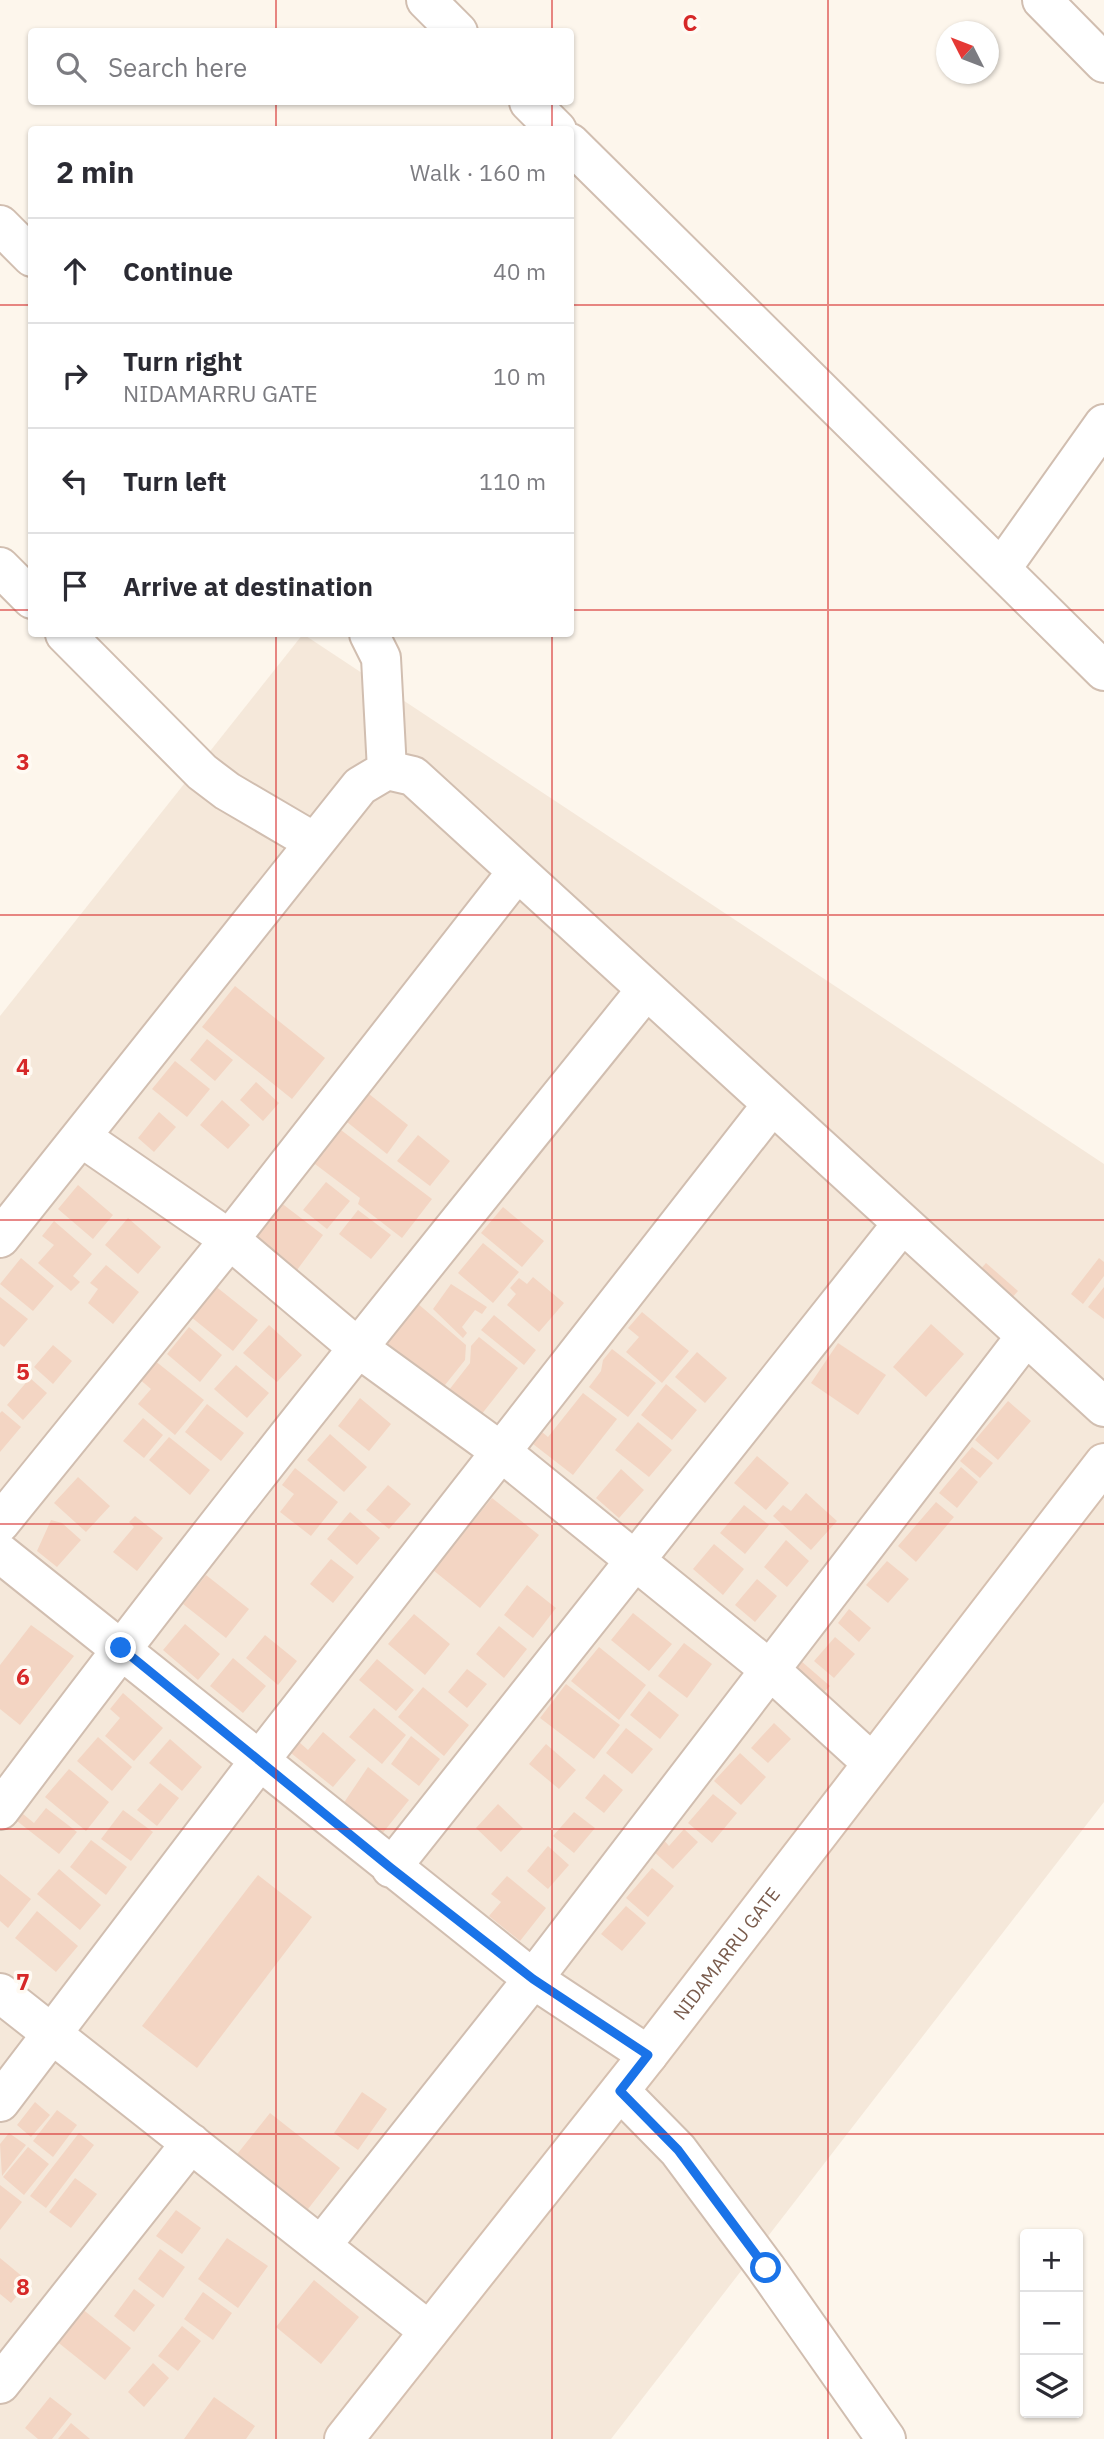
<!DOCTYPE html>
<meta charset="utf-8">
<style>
:root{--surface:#fff;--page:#f7f7f7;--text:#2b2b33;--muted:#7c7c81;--line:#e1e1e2}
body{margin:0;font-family:"IBM Plex Sans",sans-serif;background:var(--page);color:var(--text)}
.controls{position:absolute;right:21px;bottom:21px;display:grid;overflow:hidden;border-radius:7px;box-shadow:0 2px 5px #0004}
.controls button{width:63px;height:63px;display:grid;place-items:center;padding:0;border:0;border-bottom:2px solid var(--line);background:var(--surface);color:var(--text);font:35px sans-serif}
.compass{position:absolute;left:936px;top:21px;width:63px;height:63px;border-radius:50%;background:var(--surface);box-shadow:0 2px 5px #0004;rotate:312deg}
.stop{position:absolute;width:21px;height:21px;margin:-16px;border:5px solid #1a73e8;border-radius:50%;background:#fff}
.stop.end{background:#1a73e8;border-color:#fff;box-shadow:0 2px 7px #0008}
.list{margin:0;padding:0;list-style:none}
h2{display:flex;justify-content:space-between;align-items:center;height:91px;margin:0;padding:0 28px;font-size:30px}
h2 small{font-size:23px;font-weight:400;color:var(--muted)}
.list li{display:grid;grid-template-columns:46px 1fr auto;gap:21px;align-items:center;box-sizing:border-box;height:105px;padding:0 28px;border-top:2px solid var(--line)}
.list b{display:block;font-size:26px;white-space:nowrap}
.list p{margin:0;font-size:23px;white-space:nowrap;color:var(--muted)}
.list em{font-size:23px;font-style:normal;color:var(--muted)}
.icon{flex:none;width:38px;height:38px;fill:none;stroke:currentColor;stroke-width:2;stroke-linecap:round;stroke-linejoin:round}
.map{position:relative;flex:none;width:1104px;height:2439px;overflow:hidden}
.search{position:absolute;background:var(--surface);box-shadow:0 2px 5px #0004;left:28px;top:28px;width:546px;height:77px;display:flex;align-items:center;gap:18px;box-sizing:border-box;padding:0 24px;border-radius:7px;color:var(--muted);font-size:26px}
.panel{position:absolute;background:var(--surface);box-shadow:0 2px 5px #0004;left:28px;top:126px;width:546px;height:511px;border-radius:7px}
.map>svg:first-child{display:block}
.residential{fill:#f5e8da}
.building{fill:#f3d5c3}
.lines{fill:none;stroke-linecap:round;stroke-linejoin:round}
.street-casing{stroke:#d1beb0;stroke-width:42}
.secondary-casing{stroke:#d6c0b0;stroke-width:42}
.street{stroke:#fff;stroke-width:38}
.secondary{stroke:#fff;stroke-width:38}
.route{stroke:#1a73e8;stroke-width:9}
.grid{fill:none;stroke:#d62828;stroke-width:2;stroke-opacity:0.55}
.labels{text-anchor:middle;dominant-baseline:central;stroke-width:7;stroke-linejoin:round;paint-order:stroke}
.street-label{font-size:19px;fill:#7a5c4d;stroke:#fffaf3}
.grid-label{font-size:23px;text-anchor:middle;font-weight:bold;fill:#d62828;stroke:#fffaf3;stroke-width:7;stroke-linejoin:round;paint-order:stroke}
</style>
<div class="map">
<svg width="1104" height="2439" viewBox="0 0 1104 2439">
<rect width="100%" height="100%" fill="#fdf6ec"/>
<path class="residential" d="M303,634L1104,1164V1802L611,2439H0V1016Z"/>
<path class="building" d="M235,986L325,1058L292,1099L202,1027Z
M207,1039L233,1060L215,1081L190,1060Z
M175,1061L210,1089L187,1117L152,1089Z
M256,1082L279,1103L263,1121L240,1100Z
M369,1094L408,1125L387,1154L347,1122Z
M222,1100L250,1125L228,1149L200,1125Z
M159,1112L176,1127L154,1152L138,1138Z
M337,1127L432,1199L402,1238L358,1204L360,1198L311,1161Z
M418,1135L450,1161L430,1186L397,1161Z
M326,1182L350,1201L327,1229L303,1210Z
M78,1185L113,1215L93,1239L58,1209Z
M280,1202L323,1235L297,1270L254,1237Z
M503,1207L544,1241L522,1267L481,1233Z
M358,1210L391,1235L371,1259L339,1234Z
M128,1218L161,1247L138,1274L105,1245Z
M54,1221L92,1254L73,1276L80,1282L71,1291L38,1263L54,1245L42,1236Z
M483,1243L519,1272L493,1303L458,1273Z
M21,1258L54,1286L33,1311L0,1284Z
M1099,1258L1104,1262V1276L1083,1304L1071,1294Z
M986,1263L1018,1291L1002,1309L970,1281Z
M106,1265L139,1292L113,1324L88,1303L98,1289L90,1283Z
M533,1277L564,1303L539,1332L507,1305L516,1294L510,1288L519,1278L527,1284Z
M209,1281L258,1320L233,1351L185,1312Z
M451,1284L487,1307L482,1314L475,1310L462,1327L467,1333L463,1338L433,1309Z
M1104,1287V1319L1088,1307Z
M0,1297L28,1319L4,1347L0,1344Z
M417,1303L466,1345L465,1360L437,1395L389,1357L387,1338Z
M642,1312L689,1351L662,1383L626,1352L639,1337L628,1328Z
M494,1315L536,1350L524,1365L481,1330Z
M931,1324L964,1354L926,1397L893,1367Z
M269,1325L302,1355L277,1382L243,1353Z
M189,1327L222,1355L200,1382L167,1354Z
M479,1337L518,1368L481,1415L449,1390L470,1363L471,1346Z
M838,1343L886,1375L858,1415L811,1383Z
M53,1345L72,1361L53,1384L34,1367Z
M612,1349L656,1383L628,1417L589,1387L601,1371L603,1360Z
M697,1352L727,1378L705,1403L675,1377Z
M154,1360L204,1400L175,1435L138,1404L151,1389L138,1378Z
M236,1365L269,1393L247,1418L214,1389Z
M30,1378L47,1393L23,1420L7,1405Z
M666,1384L697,1410L672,1440L641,1415Z
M583,1393L617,1419L573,1475L533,1444L542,1432L548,1437Z
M360,1398L391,1424L369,1451L338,1426Z
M1008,1401L1031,1421L998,1460L975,1440Z
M207,1404L244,1433L221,1461L185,1432Z
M2,1411L21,1427L0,1452V1413Z
M143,1418L163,1435L144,1458L123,1441Z
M638,1422L672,1450L649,1477L615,1450Z
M330,1434L367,1467L344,1492L307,1460Z
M169,1437L210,1470L190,1495L149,1460Z
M972,1447L993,1463L980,1478L960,1461Z
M757,1456L789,1483L766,1510L734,1483Z
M961,1467L978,1482L957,1508L939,1493Z
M295,1468L338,1502L311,1536L280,1512L294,1494L282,1485Z
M621,1469L644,1490L619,1518L596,1498Z
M78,1477L110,1506L86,1532L54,1503Z
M388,1485L411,1504L389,1529L366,1510Z
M806,1493L837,1521L811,1550L773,1516L783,1505L791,1511Z
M492,1498L539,1535L480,1608L433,1570Z
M936,1502L954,1517L916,1562L898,1546Z
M744,1505L769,1525L745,1554L720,1533Z
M350,1512L380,1538L357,1565L327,1539Z
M135,1516L163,1538L137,1571L113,1552L134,1527L129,1522Z
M51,1520L62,1523L81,1540L57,1567L37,1551Z
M786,1540L809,1561L787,1587L764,1567Z
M714,1544L744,1569L723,1595L693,1569Z
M331,1559L354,1577L333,1603L310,1584Z
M887,1561L909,1579L888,1603L866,1585Z
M206,1575L249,1609L226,1638L183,1604Z
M757,1579L777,1596L755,1622L735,1605Z
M527,1585L556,1608L533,1638L504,1615Z
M849,1609L871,1628L859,1642L838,1623Z
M633,1613L672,1644L649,1671L611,1640Z
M414,1614L450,1644L425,1675L388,1644Z
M185,1624L220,1654L198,1680L163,1650Z
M31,1625L74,1656L20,1725L0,1709V1665Z
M499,1626L527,1649L504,1678L476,1654Z
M265,1635L297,1661L278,1685L246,1658Z
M835,1637L855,1654L834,1678L814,1661Z
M684,1643L712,1664L687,1698L658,1676Z
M599,1647L646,1685L619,1720L571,1681Z
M233,1658L266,1686L243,1713L210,1686Z
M377,1659L414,1690L396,1711L359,1680Z
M801,1661L830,1686L822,1694L794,1669Z
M467,1669L487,1684L467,1708L448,1692Z
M566,1684L620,1725L594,1759L540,1718Z
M423,1687L469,1725L444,1756L398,1717Z
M649,1691L679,1715L660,1739L630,1715Z
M123,1693L163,1728L134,1761L105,1736L120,1718L110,1709Z
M374,1708L406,1735L382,1764L349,1737Z
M774,1723L791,1739L768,1763L751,1748Z
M626,1728L653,1749L632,1774L606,1753Z
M323,1732L356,1760L333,1787L291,1753L299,1742L308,1750Z
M411,1736L440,1759L419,1786L391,1764Z
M98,1737L132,1767L112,1791L77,1761Z
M170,1739L202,1767L182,1791L149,1763Z
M546,1744L576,1770L559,1789L529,1764Z
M740,1753L766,1777L741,1805L714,1781Z
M368,1767L409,1800L382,1834L343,1804Z
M69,1769L109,1802L86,1831L45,1797Z
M604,1774L623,1790L604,1813L585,1798Z
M160,1783L179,1798L157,1826L137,1810Z
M713,1794L737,1813L712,1843L688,1823Z
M498,1804L523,1828L501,1852L476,1828Z
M46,1808L77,1832L59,1854L17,1821L23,1814L34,1823Z
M123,1810L153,1832L131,1861L101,1839Z
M574,1812L595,1828L574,1853L553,1836Z
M684,1829L698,1842L673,1869L653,1851L663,1839L669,1846Z
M91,1840L127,1867L106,1895L70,1867Z
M548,1846L569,1865L548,1889L527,1871Z
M652,1868L674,1886L648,1917L626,1898Z
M59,1869L101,1905L80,1930L37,1894Z
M0,1874L31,1899L8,1928L0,1921Z
M258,1875L312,1917L197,2068L142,2026Z
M507,1876L546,1908L520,1941L489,1916L501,1902L491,1894Z
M626,1906L646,1923L622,1951L601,1934Z
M37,1911L78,1946L56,1972L15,1938Z
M362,2092L387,2109L358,2150L334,2133Z
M35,2102L50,2115L31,2137L17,2125Z
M57,2110L77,2125L53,2157L33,2141Z
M270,2113L340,2168L301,2218L230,2163Z
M9,2133L26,2145L2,2176L0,2144Z
M79,2133L94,2145L46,2208L30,2196Z
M28,2147L49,2164L24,2195L3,2177Z
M75,2178L97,2194L71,2228L49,2212Z
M0,2185L22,2202L0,2230Z
M176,2210L201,2228L182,2254L156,2236Z
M227,2238L268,2266L238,2308L198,2279Z
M160,2249L185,2267L163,2298L138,2279Z
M0,2258L29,2282L11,2303L0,2294Z
M314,2280L359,2317L321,2364L276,2327Z
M134,2289L155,2305L134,2332L114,2316Z
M203,2292L232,2313L213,2340L184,2319Z
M81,2308L131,2348L105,2380L55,2340Z
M182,2326L201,2341L178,2371L158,2356Z
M153,2363L169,2378L144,2407L128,2392Z
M50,2397L72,2414L52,2439H38L25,2428Z
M214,2397L255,2426L246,2439H184Z
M71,2423L90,2439H58Z"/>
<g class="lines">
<defs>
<path id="street" d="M426,0L458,32
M1042,0L1104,63
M529,102L557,130
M570,143L1104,671
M0,225L32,257
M0,567L32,599
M1001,569L1104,424
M65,634L202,772L227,791L314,842
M369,634L381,658L387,770
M81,1137L229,1239L357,1347L500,1451L769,1669L871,1762
M0,1238L360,786L387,770L413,776L1104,1407
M0,1523L218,1254L517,872
M0,1553L533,1979L648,2055
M0,1810C208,1531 427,1261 646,990
M391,1868L902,1224
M0,1993L429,2331
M620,2091L678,2150L766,2268L886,2439
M0,2102L260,1760L771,1106
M321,2246L533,1979L1026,1336
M0,2384L191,2143"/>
<g id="secondary">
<path id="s1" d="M344,2439L648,2055L1104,1463"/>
</g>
</defs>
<use href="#street" class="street-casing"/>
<use href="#secondary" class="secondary-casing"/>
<use href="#street" class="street"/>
<use href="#secondary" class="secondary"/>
</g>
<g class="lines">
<path class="route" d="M121,1648L391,1868L533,1979L648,2055L620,2091L678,2150L766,2268"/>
</g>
<path class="grid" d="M276,0V32M552,0V32M828,0V2439M276,102V130M552,102V130M0,305H32M570,305H1104M0,610H32M570,610H1104M276,634V2439M552,634V2439M0,915H1104M0,1220H1104M0,1524H1104M0,1829H1104M0,2134H1104"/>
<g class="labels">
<g class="street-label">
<text stroke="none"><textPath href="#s1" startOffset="618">NIDAMARRU GATE</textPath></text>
</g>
</g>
<g class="grid-label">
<text x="690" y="31">C</text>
<text x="23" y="770">3</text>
<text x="23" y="1075">4</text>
<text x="23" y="1380">5</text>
<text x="23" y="1685">6</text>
<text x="23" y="1990">7</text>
<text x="23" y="2295">8</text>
</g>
</svg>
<div class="controls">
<button>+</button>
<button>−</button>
<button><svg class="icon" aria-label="layers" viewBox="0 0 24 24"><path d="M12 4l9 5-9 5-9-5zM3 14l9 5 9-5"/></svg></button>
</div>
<svg class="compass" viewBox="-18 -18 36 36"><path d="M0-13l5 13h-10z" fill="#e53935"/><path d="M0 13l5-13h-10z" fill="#7c7c81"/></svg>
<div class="stop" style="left:766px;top:2268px"></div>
<div class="stop end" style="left:121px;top:1648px"></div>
<div class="search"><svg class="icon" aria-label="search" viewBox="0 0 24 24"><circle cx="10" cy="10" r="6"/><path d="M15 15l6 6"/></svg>Search here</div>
<section class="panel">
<h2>2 min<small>Walk · 160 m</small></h2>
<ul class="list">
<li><svg class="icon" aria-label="ahead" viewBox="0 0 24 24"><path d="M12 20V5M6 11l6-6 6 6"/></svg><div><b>Continue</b></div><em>40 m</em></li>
<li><svg class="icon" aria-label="right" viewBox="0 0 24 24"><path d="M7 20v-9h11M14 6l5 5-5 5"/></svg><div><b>Turn right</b><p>NIDAMARRU GATE</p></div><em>10 m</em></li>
<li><svg class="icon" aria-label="left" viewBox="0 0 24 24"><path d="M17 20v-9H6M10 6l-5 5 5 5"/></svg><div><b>Turn left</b></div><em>110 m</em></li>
<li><svg class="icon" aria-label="arrive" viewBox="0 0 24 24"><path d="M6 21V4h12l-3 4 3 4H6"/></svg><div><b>Arrive at destination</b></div></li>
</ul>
</section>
</div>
